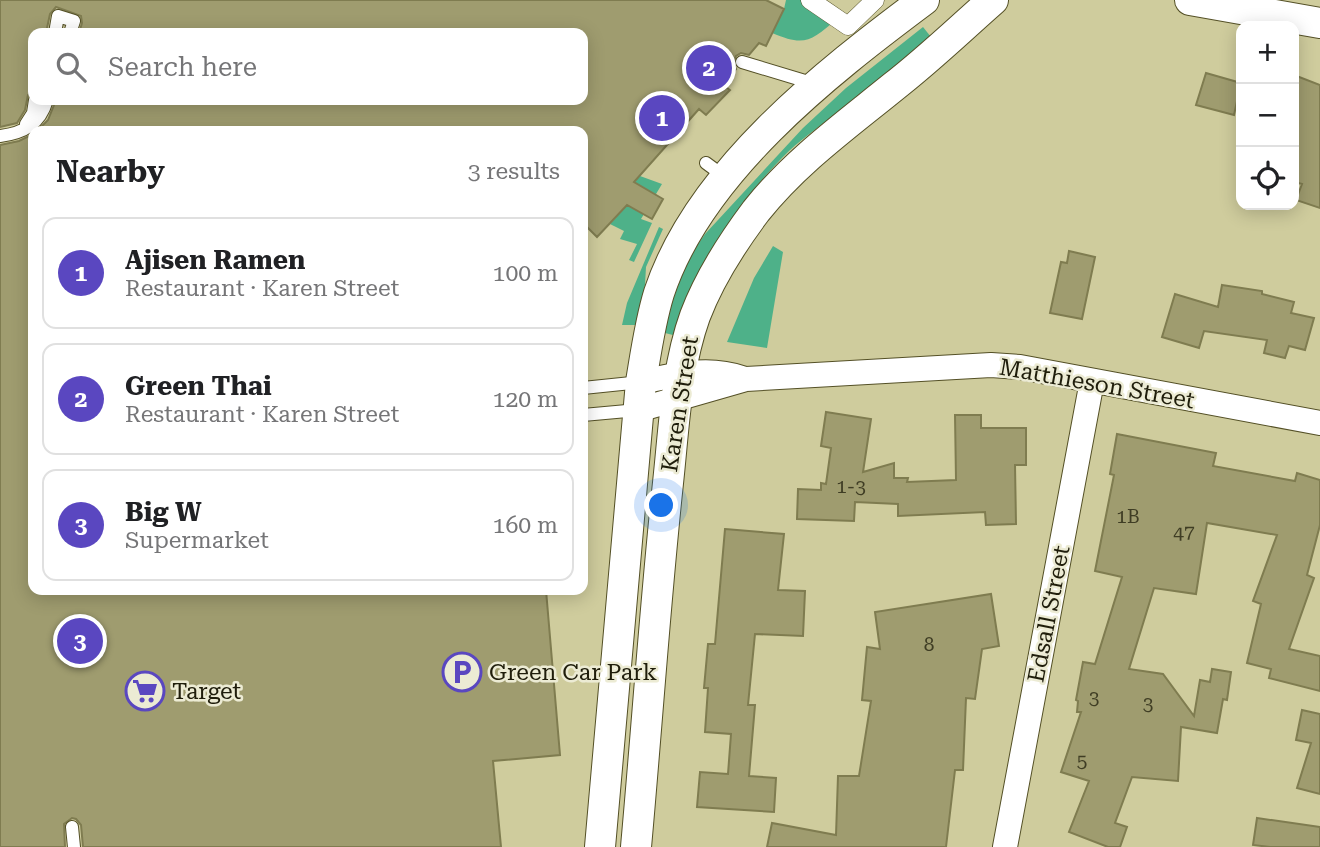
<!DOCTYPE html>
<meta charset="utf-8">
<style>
:root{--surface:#fff;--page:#f2f2f2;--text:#202124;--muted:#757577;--line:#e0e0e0;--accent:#5a47c0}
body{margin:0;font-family:"Roboto Serif",serif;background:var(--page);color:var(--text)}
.controls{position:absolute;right:21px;top:21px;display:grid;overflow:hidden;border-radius:14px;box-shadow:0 4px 18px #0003}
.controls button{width:63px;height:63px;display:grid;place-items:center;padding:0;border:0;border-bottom:2px solid var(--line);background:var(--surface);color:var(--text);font:35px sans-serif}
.you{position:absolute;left:662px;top:506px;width:24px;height:24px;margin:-18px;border:5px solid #fff;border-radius:50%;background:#1a73e8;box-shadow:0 0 0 10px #1a73e833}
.badge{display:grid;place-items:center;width:46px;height:46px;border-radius:50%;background:var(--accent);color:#fff;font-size:23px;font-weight:700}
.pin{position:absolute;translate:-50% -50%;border:4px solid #fff;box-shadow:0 2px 7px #0006}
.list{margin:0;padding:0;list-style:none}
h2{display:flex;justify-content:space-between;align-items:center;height:91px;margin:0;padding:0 28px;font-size:30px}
h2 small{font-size:23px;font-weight:400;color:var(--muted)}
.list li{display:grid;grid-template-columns:46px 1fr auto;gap:21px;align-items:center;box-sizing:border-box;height:112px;margin:0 14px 14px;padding:0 14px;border:2px solid var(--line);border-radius:14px}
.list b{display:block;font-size:26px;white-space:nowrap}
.list p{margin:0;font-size:23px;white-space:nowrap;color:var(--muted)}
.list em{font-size:23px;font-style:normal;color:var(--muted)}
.icon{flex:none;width:38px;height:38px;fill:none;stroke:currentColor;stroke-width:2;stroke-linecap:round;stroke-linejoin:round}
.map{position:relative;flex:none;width:1320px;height:847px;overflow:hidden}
.search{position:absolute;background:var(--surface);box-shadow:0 4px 18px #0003;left:28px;top:28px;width:560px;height:77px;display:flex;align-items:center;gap:18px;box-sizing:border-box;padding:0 24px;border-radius:14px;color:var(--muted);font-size:26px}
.panel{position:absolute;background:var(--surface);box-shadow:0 4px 18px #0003;left:28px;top:126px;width:560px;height:469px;border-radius:14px}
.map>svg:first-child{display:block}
.green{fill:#4eb189}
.building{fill:#9f9c6f;stroke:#7f7c50;stroke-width:2}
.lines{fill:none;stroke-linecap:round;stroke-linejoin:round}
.service-casing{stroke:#545026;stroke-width:14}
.pedestrian-casing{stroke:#545026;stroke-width:19}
.minor-casing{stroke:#545026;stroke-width:26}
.tertiary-casing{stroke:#545026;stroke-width:32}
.service{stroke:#fff;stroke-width:12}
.pedestrian{stroke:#fff;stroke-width:18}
.minor{stroke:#fff;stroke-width:24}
.tertiary{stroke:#fff;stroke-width:30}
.labels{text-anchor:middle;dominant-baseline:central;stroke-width:5;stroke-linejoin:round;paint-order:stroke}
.number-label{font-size:19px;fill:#3f3d24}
.street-label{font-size:23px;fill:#1f1d0b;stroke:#ecebd4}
.poi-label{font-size:23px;fill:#1f1d0b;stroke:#ecebd4;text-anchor:start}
</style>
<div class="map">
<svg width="1320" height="847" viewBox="0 0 1320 847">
<rect width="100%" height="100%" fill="#cfcc9d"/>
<path class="green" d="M786,0H810L837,19C811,41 805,47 772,33L784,9Z
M923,27L931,37C901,62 871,87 839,111C822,125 805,136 789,151C735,204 698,265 673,335L661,332L688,259L705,234L803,128L846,88Z
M640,176L662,184L641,219L652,223L634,262L629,260L637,244L620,239L624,231L610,224L620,213L612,206Z
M659,227L663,229L646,267L645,285L636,325H622L627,303Z
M773,246L783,252L767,348L727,342L754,278Z"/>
<path class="building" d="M0,0H766L784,9L766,46L759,43L749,55L741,53L736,56L733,63L736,69L722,84L730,90L706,115L699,109L634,182L663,199L652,219L627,205L597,237L583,223V131H37L48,120L56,100H583V33H79L82,23L81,16L56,7L50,14L46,33H33V92L28,95L25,110L17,123L0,127Z
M1206,73L1241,83L1234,115L1196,105Z
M1294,75L1320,85V208L1296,200L1302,184L1294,182Z
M33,134V590H546L560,755L493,761L501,847H83L81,825L76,819L72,818L64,824L65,847H0V145L19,141Z
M1069,251L1095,257L1082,319L1050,313L1061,262L1067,263Z
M1222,285L1262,291V294L1294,302L1291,313L1314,318L1305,350L1289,346L1285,358L1264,353L1267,340L1204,331L1199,348L1162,337L1175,294L1218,307Z
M826,412L871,419L863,472L894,463V478H908L907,482L956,480L955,415H981V428H1026V465H1015L1016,524L986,525L985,512L898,516V504L855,502L854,521L797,519L798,489L821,490V483L826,484L831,448L821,446Z
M1117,434L1216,453L1213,466L1295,481L1297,473L1320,480V525L1307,575L1314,578L1289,649L1320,656V691L1269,678L1271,669L1247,663L1261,604L1253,601L1277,535L1207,523L1196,594L1154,588L1129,669L1163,674L1194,716L1200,680L1210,682L1212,669L1231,672L1227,700L1223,699L1217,733L1181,727L1178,781L1132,777L1115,823L1127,827L1120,847H1108L1069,832L1089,781L1061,772L1081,712H1077L1078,701L1076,700L1083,662L1095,664L1122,577L1095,571L1114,475L1110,474Z
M725,529L784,534L778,590L805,591L803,636L755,634L748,705H755L749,776L776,778L774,812L697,807L700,772L728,774L731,734L705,732L708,688H704L708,644H715Z
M991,594L999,646L982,649L975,699L966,698L963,770H955L946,847H767L772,823L836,835L838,776H859L871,701L862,700L867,647L880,649L875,612Z
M1302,710L1320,714V794L1297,788L1311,743L1296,740Z
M1257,818L1320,827V847H1270L1253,845Z"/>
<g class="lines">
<defs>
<path id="service" d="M55,33L58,16L74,21L70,33
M742,62L815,84
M26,124L33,113L35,100
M0,136C24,133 40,124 47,100
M706,163L725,177
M583,388L641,382
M583,415L638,410
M72,827L74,847"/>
<path id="pedestrian" d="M810,0L848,26L875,0"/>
<path id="minor" d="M641,382C675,375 708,366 742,378
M638,410L746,379L991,365L1020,367L1320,423
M1005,847L1092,381"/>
<path id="tertiary" d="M1190,0L1320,23
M600,847L641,382C646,352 650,322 659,293C699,172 825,74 924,0
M636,847C647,726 655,604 668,483C674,428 676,369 695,316C709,279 732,243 756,211C795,162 845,126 893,87C928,60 960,29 993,0"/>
</defs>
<use href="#service" class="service-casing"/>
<use href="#pedestrian" class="pedestrian-casing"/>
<use href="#minor" class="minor-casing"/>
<use href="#tertiary" class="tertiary-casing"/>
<use href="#service" class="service"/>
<use href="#pedestrian" class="pedestrian"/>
<use href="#minor" class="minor"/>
<use href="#tertiary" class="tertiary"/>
</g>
<defs>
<symbol id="parking-ring" viewBox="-11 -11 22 22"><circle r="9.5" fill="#ecebd4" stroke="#5a47c0" stroke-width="1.5"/><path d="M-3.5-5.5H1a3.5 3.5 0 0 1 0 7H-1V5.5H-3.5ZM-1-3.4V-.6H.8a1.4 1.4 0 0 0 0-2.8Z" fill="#5a47c0"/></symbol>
<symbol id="supermarket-ring" viewBox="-11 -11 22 22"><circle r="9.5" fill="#ecebd4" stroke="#5a47c0" stroke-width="1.5"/><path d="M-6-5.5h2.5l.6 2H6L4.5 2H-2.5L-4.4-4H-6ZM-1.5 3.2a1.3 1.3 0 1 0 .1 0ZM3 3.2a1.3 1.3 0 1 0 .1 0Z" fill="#5a47c0"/></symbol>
</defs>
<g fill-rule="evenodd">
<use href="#parking-ring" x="440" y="650" width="44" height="44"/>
<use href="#supermarket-ring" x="123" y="669" width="44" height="44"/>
</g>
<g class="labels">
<g class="number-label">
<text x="851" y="486">1-3</text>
<text x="1128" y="516">1B</text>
<text x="1184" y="532">47</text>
<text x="929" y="644">8</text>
<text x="1094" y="697">3</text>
<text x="1148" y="703">3</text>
<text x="1082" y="760">5</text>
</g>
<g class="street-label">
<text transform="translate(1097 384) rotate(10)">Matthieson Street</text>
<text transform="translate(680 404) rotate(-81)">Karen Street</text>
<text transform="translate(1049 614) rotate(-79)">Edsall Street</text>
</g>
<g class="poi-label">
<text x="489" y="672">Green Car Park</text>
<text x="172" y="691">Target</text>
</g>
</g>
</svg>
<div class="controls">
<button>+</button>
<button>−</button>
<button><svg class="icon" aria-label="locate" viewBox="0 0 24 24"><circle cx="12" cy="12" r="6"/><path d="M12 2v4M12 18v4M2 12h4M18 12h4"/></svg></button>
</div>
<div class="you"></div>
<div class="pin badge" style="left:662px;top:118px">1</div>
<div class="pin badge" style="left:709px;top:68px">2</div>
<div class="pin badge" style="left:80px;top:641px">3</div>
<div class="search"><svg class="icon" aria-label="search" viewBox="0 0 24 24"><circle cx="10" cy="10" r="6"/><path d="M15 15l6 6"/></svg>Search here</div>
<section class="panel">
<h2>Nearby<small>3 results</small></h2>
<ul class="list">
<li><span class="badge">1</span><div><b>Ajisen Ramen</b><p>Restaurant · Karen Street</p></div><em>100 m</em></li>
<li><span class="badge">2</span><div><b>Green Thai</b><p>Restaurant · Karen Street</p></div><em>120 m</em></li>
<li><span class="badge">3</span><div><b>Big W</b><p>Supermarket</p></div><em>160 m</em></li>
</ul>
</section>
</div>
